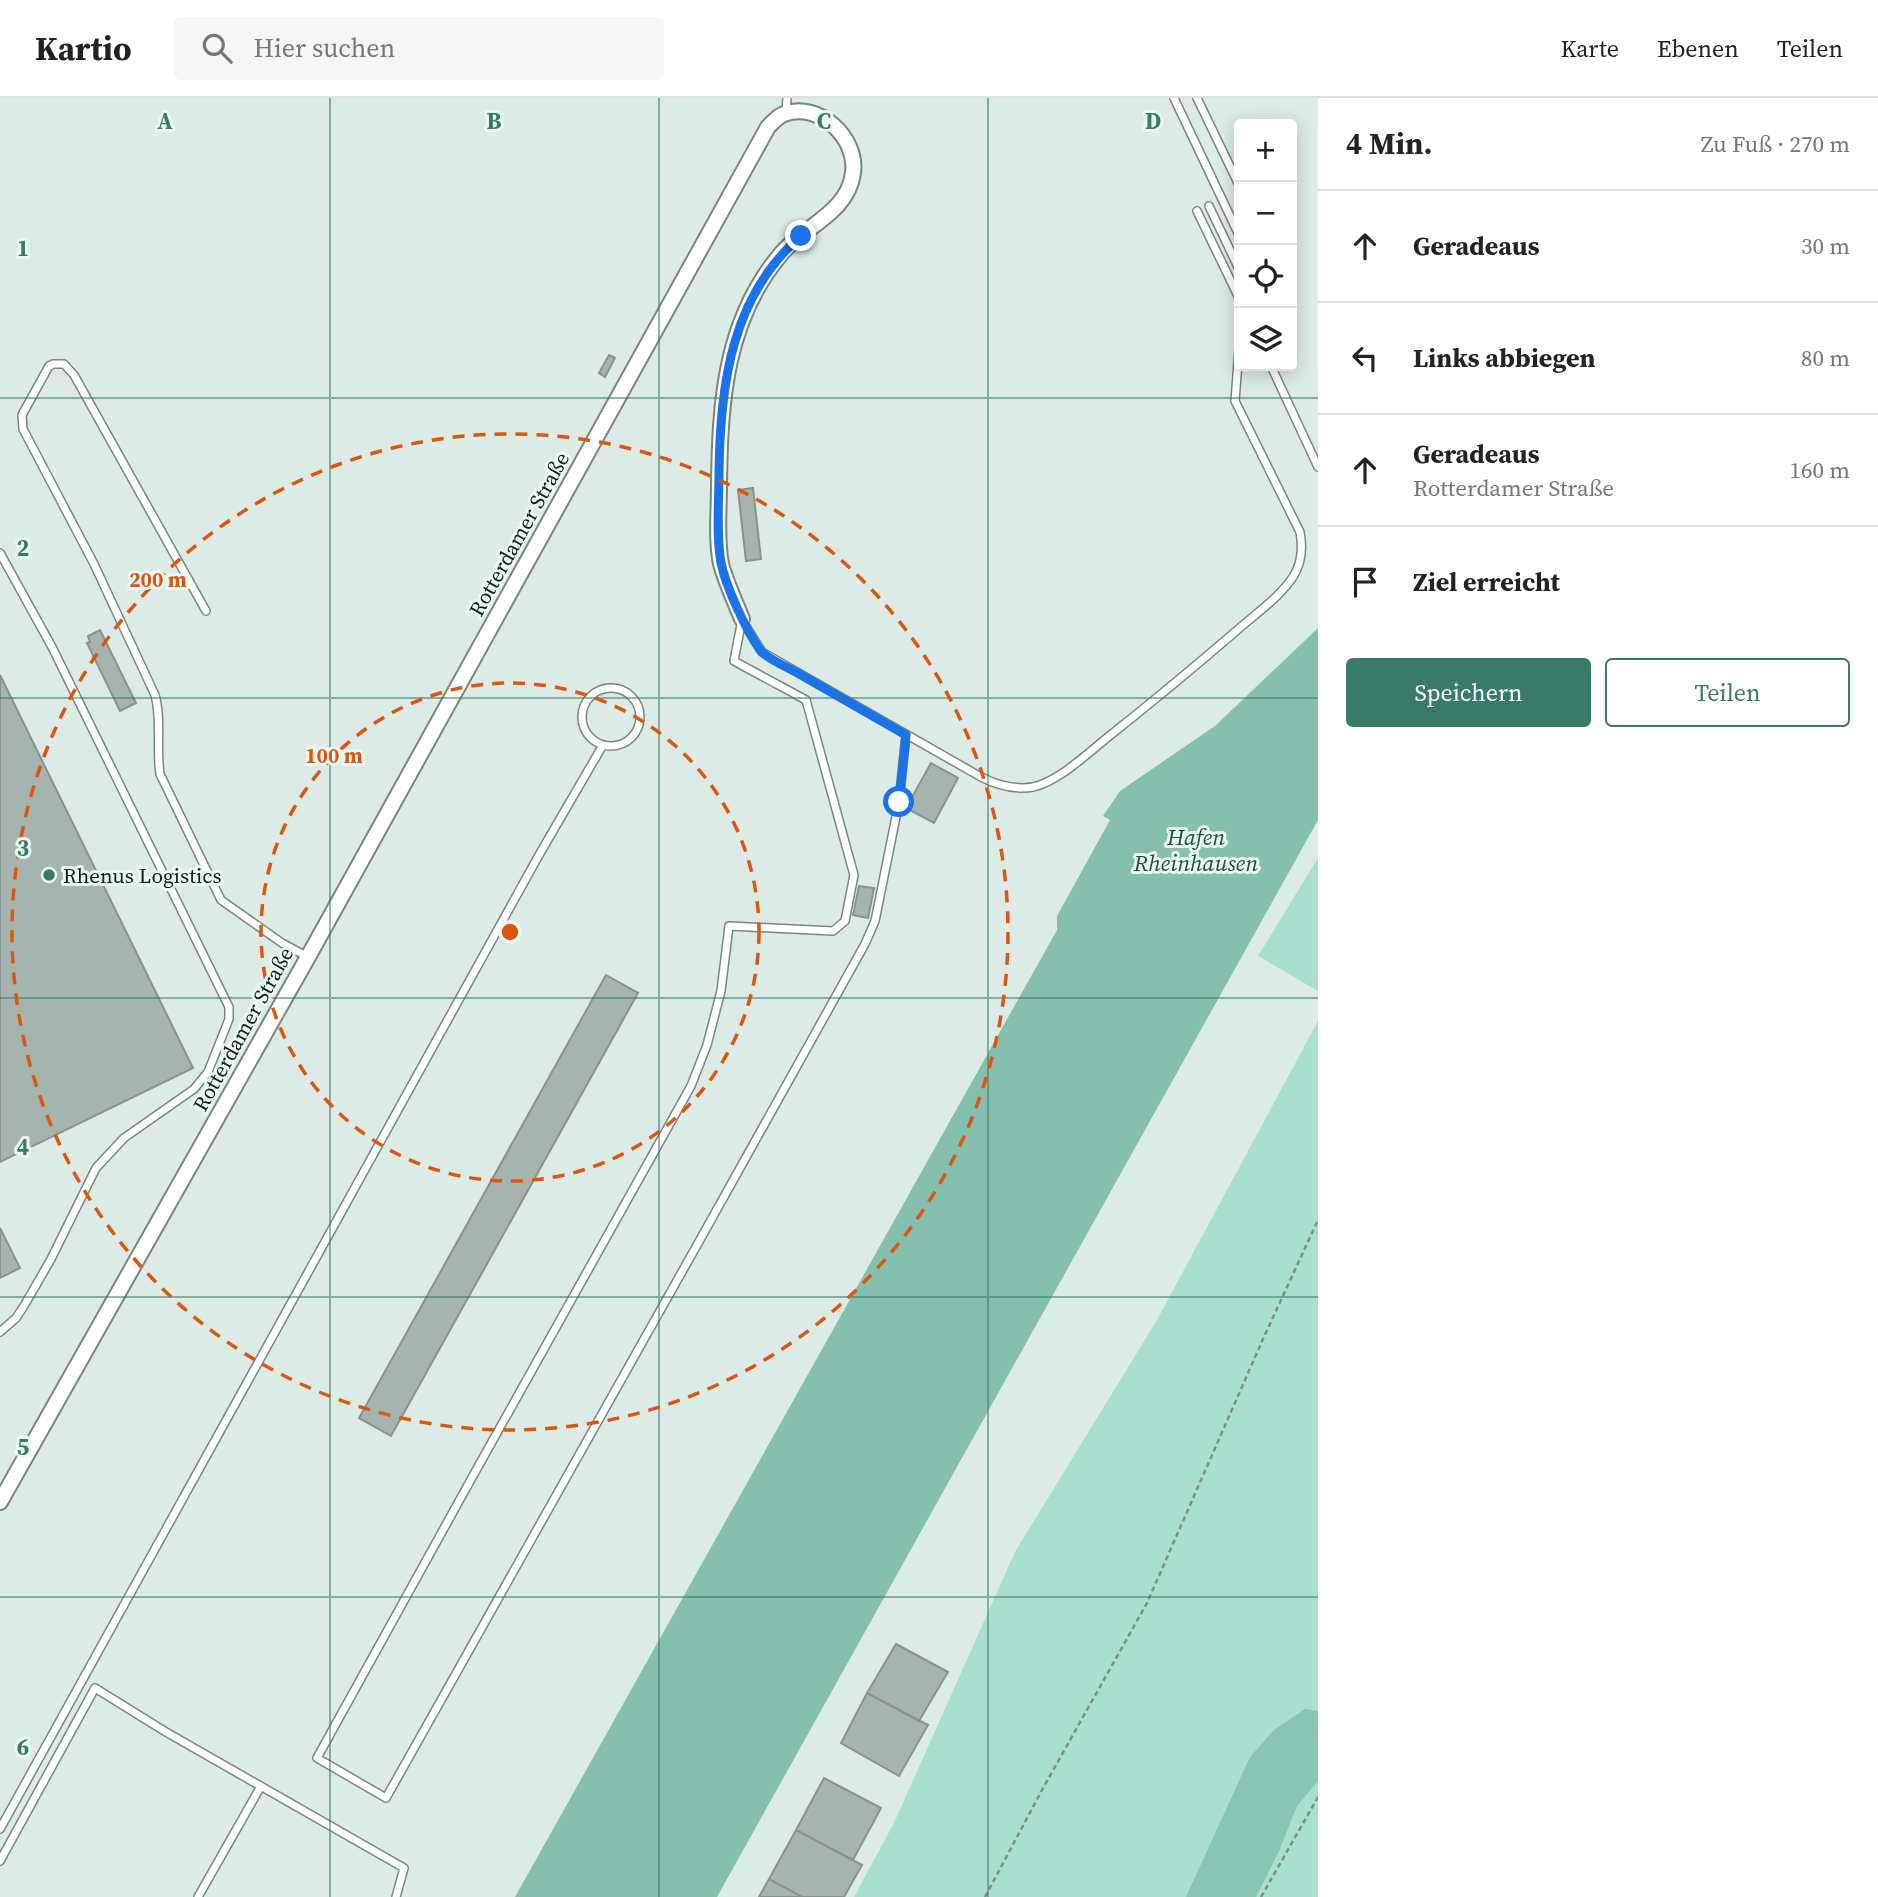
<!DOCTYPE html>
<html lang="de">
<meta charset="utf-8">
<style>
:root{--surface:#fff;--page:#f6f6f6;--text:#222;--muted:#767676;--line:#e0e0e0;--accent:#397a69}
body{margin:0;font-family:"Source Serif 4",serif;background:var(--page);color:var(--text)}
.controls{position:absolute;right:21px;top:21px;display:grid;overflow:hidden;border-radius:7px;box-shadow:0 4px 18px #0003}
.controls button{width:63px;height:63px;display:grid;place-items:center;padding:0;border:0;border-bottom:2px solid var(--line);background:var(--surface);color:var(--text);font:35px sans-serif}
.stop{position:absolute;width:21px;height:21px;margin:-16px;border:5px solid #1a73e8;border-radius:50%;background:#fff}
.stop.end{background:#1a73e8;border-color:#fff;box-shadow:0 2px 7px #0008}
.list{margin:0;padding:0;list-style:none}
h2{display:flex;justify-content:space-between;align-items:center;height:91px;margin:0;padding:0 28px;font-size:30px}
h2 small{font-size:23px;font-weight:400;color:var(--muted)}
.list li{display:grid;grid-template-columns:46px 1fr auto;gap:21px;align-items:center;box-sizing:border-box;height:112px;padding:0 28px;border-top:2px solid var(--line)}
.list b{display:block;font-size:26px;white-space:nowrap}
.list p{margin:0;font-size:23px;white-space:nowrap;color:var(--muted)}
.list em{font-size:23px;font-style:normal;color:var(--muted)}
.actions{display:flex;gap:14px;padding:21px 28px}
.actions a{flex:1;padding:16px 0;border:2px solid var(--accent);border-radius:7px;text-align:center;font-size:24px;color:var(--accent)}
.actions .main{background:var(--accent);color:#fff}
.icon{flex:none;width:38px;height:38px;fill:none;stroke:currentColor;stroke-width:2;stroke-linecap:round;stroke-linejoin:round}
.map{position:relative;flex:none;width:1318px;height:1799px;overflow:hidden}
header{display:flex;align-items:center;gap:42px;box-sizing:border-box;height:98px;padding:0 35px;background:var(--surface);border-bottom:2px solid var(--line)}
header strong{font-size:33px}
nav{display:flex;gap:38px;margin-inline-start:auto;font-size:24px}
.search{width:490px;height:63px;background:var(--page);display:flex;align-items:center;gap:18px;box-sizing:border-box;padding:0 24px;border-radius:7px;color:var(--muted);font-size:26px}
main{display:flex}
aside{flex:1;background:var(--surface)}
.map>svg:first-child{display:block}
.green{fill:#a8dfcf}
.forest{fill:#89c5b3}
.water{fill:#85c0af}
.building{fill:#a6b4b0;stroke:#86938f;stroke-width:2}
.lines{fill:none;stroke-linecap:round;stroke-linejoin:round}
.lane-casing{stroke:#798682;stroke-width:10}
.street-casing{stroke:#798682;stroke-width:18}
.path{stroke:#818b88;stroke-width:2.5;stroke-dasharray:5 3.5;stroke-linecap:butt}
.lane{stroke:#fff;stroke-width:7}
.street{stroke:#fff;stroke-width:14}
.route{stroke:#1a73e8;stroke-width:9}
.grid{fill:none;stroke:#397a69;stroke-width:2;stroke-opacity:0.55}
.ring{fill:none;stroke:#de560d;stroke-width:3.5;stroke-dasharray:12 9}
.poi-dot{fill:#397a69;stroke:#e9f8f3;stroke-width:2.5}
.labels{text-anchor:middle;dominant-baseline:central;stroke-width:6;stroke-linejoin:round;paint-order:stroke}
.street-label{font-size:21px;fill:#171c1b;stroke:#e9f8f3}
.poi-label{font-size:21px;fill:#171c1b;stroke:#e9f8f3;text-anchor:start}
.water-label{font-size:23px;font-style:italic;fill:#1c4e42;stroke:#e9f8f3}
.grid-label{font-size:23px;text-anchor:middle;font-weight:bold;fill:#397a69;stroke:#e9f8f3;stroke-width:6;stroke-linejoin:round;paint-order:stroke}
.centre{fill:#de560d;stroke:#e9f8f3;stroke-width:3.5}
.ring-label{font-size:21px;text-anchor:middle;font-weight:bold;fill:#de560d;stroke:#e9f8f3;stroke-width:6;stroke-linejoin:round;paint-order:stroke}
</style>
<header>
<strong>Kartio</strong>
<div class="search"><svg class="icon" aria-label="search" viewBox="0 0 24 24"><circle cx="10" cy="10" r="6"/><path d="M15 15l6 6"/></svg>Hier suchen</div>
<nav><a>Karte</a><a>Ebenen</a><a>Teilen</a></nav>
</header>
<main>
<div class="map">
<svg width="1318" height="1799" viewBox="0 0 1318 1799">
<rect width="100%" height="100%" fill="#dcebe6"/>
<path class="green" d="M1318,760V893L1258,858Z
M1318,923V1799H854L894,1725L1015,1454L1157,1222Z"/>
<path class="forest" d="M1305,1611L1318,1613V1683L1297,1708L1279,1753L1256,1799H1186L1250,1659L1274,1632Z"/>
<path class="water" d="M1318,530V722L717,1799H515L1057,832V818L1110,722L1103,718L1120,693L1215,628Z"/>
<path class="building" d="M609,257L615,260L605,279L599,275Z
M753,390L761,461L746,463L738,392Z
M100,532L136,605L120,613L87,545L90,544L88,538Z
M0,577L193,970L0,1064Z
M931,665L958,680L934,725L906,710Z
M859,788L874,790L868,820L853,817Z
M606,877L638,895L391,1338L359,1320Z
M0,1130L20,1170L0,1180Z
M896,1546L948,1574L919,1623L867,1595Z
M867,1595L928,1627L899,1678L841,1645Z
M824,1680L881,1710L853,1762L796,1732Z
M796,1732L862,1767L844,1799H802L769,1781Z
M769,1781L802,1799H759Z"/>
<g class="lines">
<defs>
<path id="lane" d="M1174,0L1239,137
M1197,0L1239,87
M786,15L787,0
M1209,108L1239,171
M1197,113L1239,200
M1271,268L1318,369
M0,455L52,549L229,909V921L208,974L194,991L124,1040L96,1070L51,1161L24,1208L16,1220L0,1234
M206,513L74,277L64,266H53L49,268L22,317L23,331L94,466L155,597C162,622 156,650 160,676L221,802L282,845L308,859
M742,521L734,563L806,602L854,777L845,823L833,833L729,828L721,893L707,947L691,988L474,1376L317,1660L386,1700C547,1417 706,1131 865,846L875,823L899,704L906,637
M742,522L762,554L981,679C997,687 1015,692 1033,689C1059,683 1087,656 1108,639C1151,605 1193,570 1235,534C1254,517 1278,501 1293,479C1302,465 1303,450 1300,434L1235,303L1239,251
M582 619a29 29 0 1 1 58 0a29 29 0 1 1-58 0Z
M0,1731L539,757L603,647
M0,1763L95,1590L166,1634L404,1770L396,1799
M198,1799L261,1688"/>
<path id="street" d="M0,1404L308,859L768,29C773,24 778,18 784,16C819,3 858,40 853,75C848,115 804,128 781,156C725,222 720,304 719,387C719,413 716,441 721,466C726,485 735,503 742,521"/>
</defs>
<use href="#lane" class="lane-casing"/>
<use href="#street" class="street-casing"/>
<path class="path" d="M985,1799L1042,1692L1147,1505L1263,1241L1318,1122
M1261,1799L1318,1699"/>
<use href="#lane" class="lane"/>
<use href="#street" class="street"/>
</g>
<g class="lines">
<path class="route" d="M801,138C731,198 720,288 719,375C719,404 716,436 721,465C726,489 746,532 760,552C767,561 785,568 796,574C833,595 869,616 906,637L899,704"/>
</g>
<path class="grid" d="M330,0V1799M659,0V1799M988,0V1799M0,300H1318M0,600H1318M0,900H1318M0,1199H1318M0,1499H1318"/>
<g class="ring">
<circle cx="510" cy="834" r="249"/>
<circle cx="510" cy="834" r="498"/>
</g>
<circle class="poi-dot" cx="49" cy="777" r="7"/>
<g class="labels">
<g class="street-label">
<text transform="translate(519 436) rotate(-61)">Rotterdamer Straße</text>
<text transform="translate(243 931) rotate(-61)">Rotterdamer Straße</text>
</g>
<g class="poi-label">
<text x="63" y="777">Rhenus Logistics</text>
</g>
<g class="water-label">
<text x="1196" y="739">Hafen<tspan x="1196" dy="26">Rheinhausen</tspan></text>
</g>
</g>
<g class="grid-label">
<text x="165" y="31">A</text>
<text x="494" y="31">B</text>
<text x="824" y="31">C</text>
<text x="1153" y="31">D</text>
<text x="23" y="158">1</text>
<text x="23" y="458">2</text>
<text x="23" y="758">3</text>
<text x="23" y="1057">4</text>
<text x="23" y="1357">5</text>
<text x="23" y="1657">6</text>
</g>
<circle cx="510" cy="834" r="10" class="centre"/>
<g class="ring-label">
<text x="158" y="489">200 m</text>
<text x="334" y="665">100 m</text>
</g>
</svg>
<div class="controls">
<button>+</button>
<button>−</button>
<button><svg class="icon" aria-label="locate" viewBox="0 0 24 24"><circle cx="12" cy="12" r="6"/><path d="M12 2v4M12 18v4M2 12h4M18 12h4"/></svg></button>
<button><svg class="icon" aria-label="layers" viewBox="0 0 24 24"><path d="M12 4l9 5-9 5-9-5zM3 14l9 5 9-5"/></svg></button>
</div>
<div class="stop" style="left:899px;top:704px"></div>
<div class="stop end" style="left:801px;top:138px"></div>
</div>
<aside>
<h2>4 Min.<small>Zu Fuß · 270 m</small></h2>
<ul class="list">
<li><svg class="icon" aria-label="ahead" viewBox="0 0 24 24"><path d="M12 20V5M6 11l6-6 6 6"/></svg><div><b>Geradeaus</b></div><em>30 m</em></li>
<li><svg class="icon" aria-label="left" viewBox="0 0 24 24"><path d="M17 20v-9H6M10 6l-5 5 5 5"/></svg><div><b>Links abbiegen</b></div><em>80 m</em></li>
<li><svg class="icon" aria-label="ahead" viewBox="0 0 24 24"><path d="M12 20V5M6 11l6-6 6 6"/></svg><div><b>Geradeaus</b><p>Rotterdamer Straße</p></div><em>160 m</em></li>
<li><svg class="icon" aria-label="arrive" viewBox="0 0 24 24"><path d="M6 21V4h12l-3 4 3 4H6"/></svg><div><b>Ziel erreicht</b></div></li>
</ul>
<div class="actions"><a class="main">Speichern</a><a>Teilen</a></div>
</aside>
</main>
